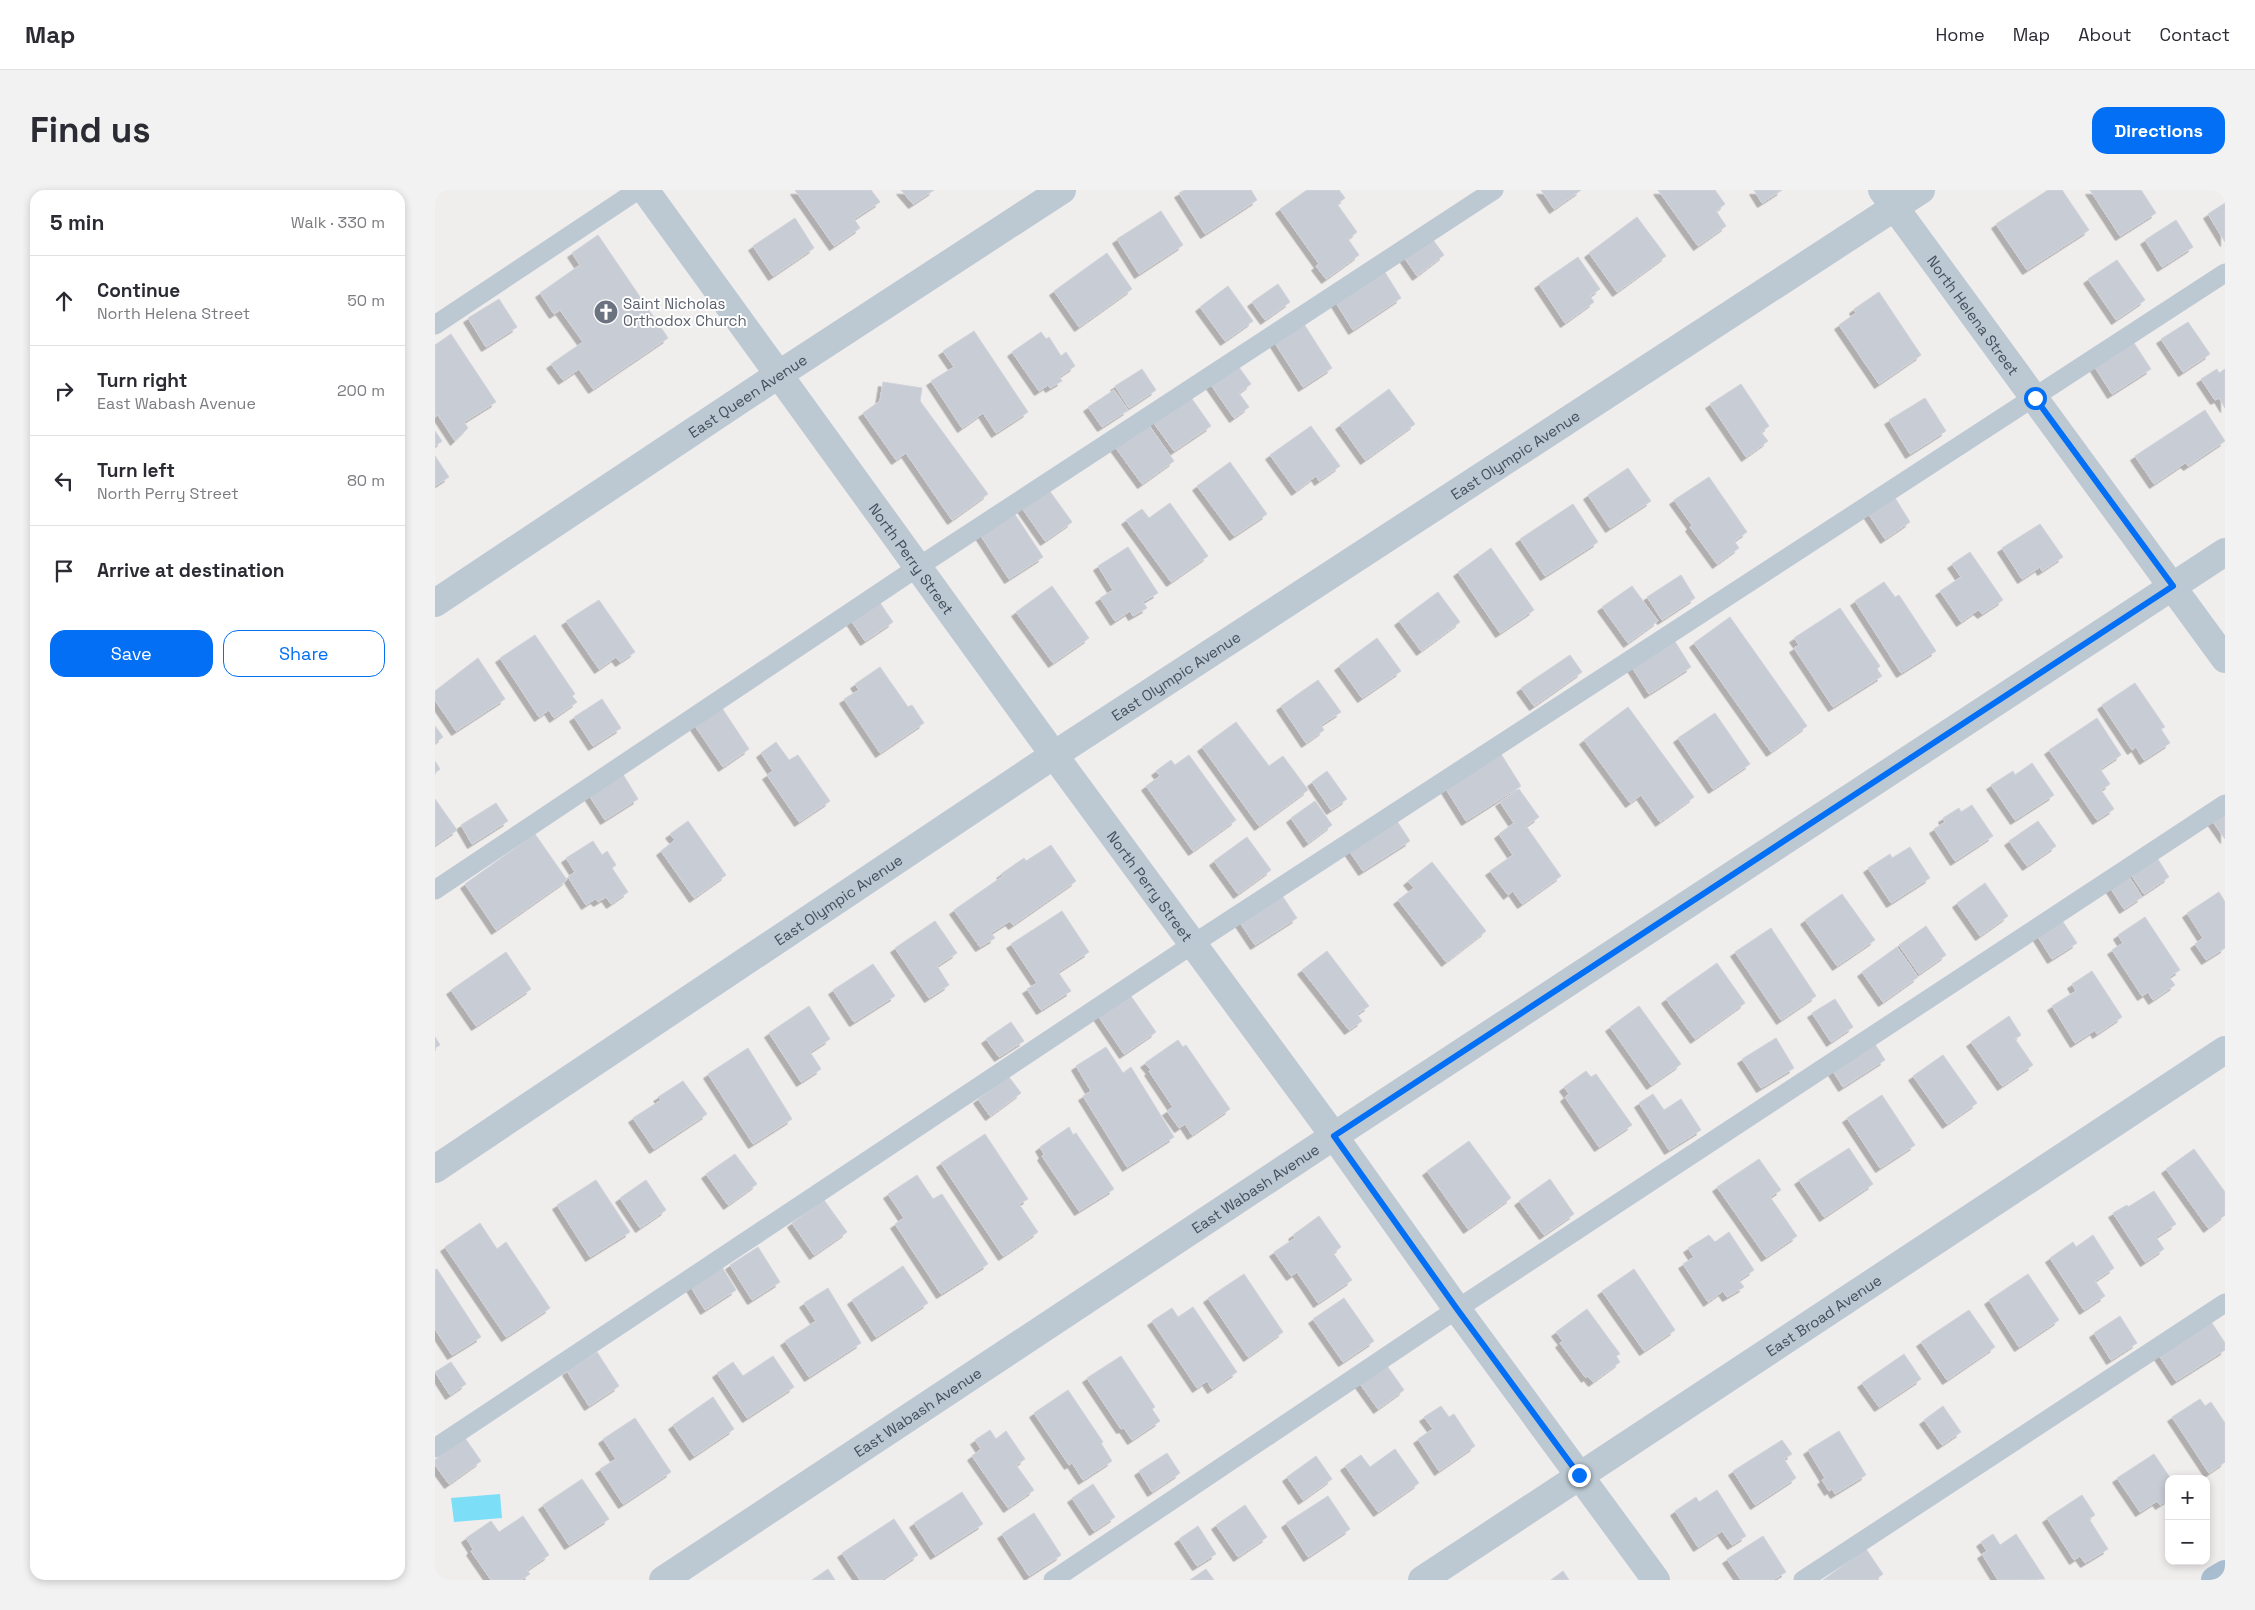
<!DOCTYPE html>
<meta charset="utf-8">
<style>
:root{--surface:#fff;--page:#f2f2f3;--text:#2b2b33;--muted:#7c7c81;--line:#e1e1e2;--accent:#036ff5}
body{margin:0;font-family:"Space Grotesk",sans-serif;background:var(--page);color:var(--text)}
.controls{position:absolute;right:15px;bottom:15px;display:grid;overflow:hidden;border-radius:10px;box-shadow:0 2px 8px #0003}
.controls button{width:45px;height:45px;display:grid;place-items:center;padding:0;border:0;border-bottom:1px solid var(--line);background:var(--surface);color:var(--text);font:25px sans-serif}
.stop{position:absolute;width:15px;height:15px;margin:-11px;border:4px solid #036ff5;border-radius:50%;background:#fff}
.stop.end{background:#036ff5;border-color:#fff;box-shadow:0 1px 5px #0008}
.list{margin:0;padding:0;list-style:none}
h2{display:flex;justify-content:space-between;align-items:center;height:65px;margin:0;padding:0 20px;font-size:21px}
h2 small{font-size:16px;font-weight:400;color:var(--muted)}
.list li{display:grid;grid-template-columns:32px 1fr auto;gap:15px;align-items:center;box-sizing:border-box;height:90px;padding:0 20px;border-top:1px solid var(--line)}
.list b{display:block;font-size:19px;white-space:nowrap}
.list p{margin:0;font-size:16px;white-space:nowrap;color:var(--muted)}
.list em{font-size:16px;font-style:normal;color:var(--muted)}
.actions{display:flex;gap:10px;padding:15px 20px}
.actions a{flex:1;padding:11px 0;border:1px solid var(--accent);border-radius:15px;text-align:center;font-size:18px;color:var(--accent)}
.actions .main{background:var(--accent);color:#fff}
.icon{flex:none;width:28px;height:28px;fill:none;stroke:currentColor;stroke-width:2;stroke-linecap:round;stroke-linejoin:round}
.map{position:relative;flex:none;width:1790px;height:1390px;overflow:hidden;border-radius:15px}
header{display:flex;align-items:center;gap:30px;box-sizing:border-box;height:70px;padding:0 25px;background:var(--surface);border-bottom:1px solid var(--line)}
header strong{font-size:24px}
nav{display:flex;gap:28px;margin-inline-start:auto;font-size:18px}
.intro{display:flex;align-items:center;justify-content:space-between;box-sizing:border-box;height:120px;padding:0 30px}
h1{margin:0;font-size:35px}
.button{padding:12px 22px;border-radius:15px;background:var(--accent);color:#fff;font-size:18px;font-weight:700}
main{display:flex;gap:30px;padding:0 30px}
aside{flex:1;background:var(--surface);border-radius:15px;box-shadow:0 2px 8px #0003}
.map>svg:first-child{display:block}
.water{fill:#7ddff7}
.building{fill:#c8ccd4;stroke:#d0d3da;filter:url(#shadow)}
.lines{fill:none;stroke-linecap:round;stroke-linejoin:round}
.service{stroke:#bcc8d2;stroke-width:19}
.minor{stroke:#bcc8d2;stroke-width:28}
.primary{stroke:#a9bdd0;stroke-width:28}
.route{stroke:#036ff5;stroke-width:6}
.labels{text-anchor:middle;dominant-baseline:central;stroke-width:4;stroke-linejoin:round;paint-order:stroke}
.worship-label{font-size:15px;fill:#5b616d;stroke:#fff;text-anchor:start}
.street-label{font-size:15px;fill:#43515d;stroke:#fff}
</style>
<header>
<strong>Map</strong>
<nav><a>Home</a><a>Map</a><a>About</a><a>Contact</a></nav>
</header>
<div class="intro"><h1>Find us</h1><a class="button">Directions</a></div>
<main>
<aside>
<h2>5 min<small>Walk · 330 m</small></h2>
<ul class="list">
<li><svg class="icon" aria-label="ahead" viewBox="0 0 24 24"><path d="M12 20V5M6 11l6-6 6 6"/></svg><div><b>Continue</b><p>North Helena Street</p></div><em>50 m</em></li>
<li><svg class="icon" aria-label="right" viewBox="0 0 24 24"><path d="M7 20v-9h11M14 6l5 5-5 5"/></svg><div><b>Turn right</b><p>East Wabash Avenue</p></div><em>200 m</em></li>
<li><svg class="icon" aria-label="left" viewBox="0 0 24 24"><path d="M17 20v-9H6M10 6l-5 5 5 5"/></svg><div><b>Turn left</b><p>North Perry Street</p></div><em>80 m</em></li>
<li><svg class="icon" aria-label="arrive" viewBox="0 0 24 24"><path d="M6 21V4h12l-3 4 3 4H6"/></svg><div><b>Arrive at destination</b></div></li>
</ul>
<div class="actions"><a class="main">Save</a><a>Share</a></div>
</aside>
<div class="map">
<svg width="1790" height="1390" viewBox="0 0 1790 1390">
<defs>
<filter id="shadow"><feDropShadow dx="-4.5" dy="4.5" stdDeviation="0" flood-color="#0004"/></filter>
</defs>
<rect width="100%" height="100%" fill="#f0eded"/>
<path class="water" d="M65,1304L67,1328L19,1332L16,1308Z"/>
<path class="building" d="M360,0H436L445,12L419,29L425,38L399,56Z
M466,0H499L478,14Z
M750,0H816L822,10L770,44L744,3Z
M872,0H904L910,8L902,14L922,42L913,49L924,65L891,89L881,76L884,74L845,19Z
M1106,0H1146L1119,19Z
M1223,0H1280L1290,14L1281,21L1291,36L1263,56Z
M1319,0H1347L1327,13Z
M1613,0H1627L1654,40L1592,80L1561,34Z
M1655,0H1706L1721,23L1685,46Z
M1790,13V52L1773,24Z
M726,21L748,55L704,84L682,49Z
M1202,27L1231,66L1182,102L1154,63Z
M360,28L379,58L338,86L318,56Z
M1741,30L1758,57L1727,77L1710,50Z
M163,45L233,148L158,199L144,179L128,190L116,174L148,152L125,120L119,124L105,103L145,75L137,63Z
M996,47L1009,65L982,86L969,67Z
M672,63L697,99L644,137L619,101Z
M1143,67L1165,99L1155,106L1159,112L1130,133L1104,94Z
M1682,70L1710,110L1681,130L1653,89Z
M946,76L966,108L918,140L898,108Z
M843,94L855,112L830,130L817,112Z
M793,96L818,131L790,151L765,117Z
M1444,102L1486,165L1444,194L1404,135L1421,123L1419,119Z
M64,109L82,137L51,157L33,128Z
M867,131L897,178L868,197L838,150Z
M1753,132L1775,164L1748,182L1726,149Z
M539,141L593,222L561,243L548,223L527,238L496,191L519,177L508,161Z
M606,142L611,149L614,147L626,166L631,162L640,176L624,187L627,191L615,198L613,195L604,201L577,162Z
M16,144L61,212L29,232L33,238L20,251L3,225L0,227V155Z
M1695,147L1716,179L1677,204L1656,171Z
M801,173L816,194L804,203L814,217L799,228L774,192Z
M707,179L721,200L694,218L680,196Z
M1782,179L1784,183L1790,179V218L1784,208L1780,210L1766,189Z
M448,192L487,198L485,211L553,304L517,330L471,263L461,270L428,223L445,211Z
M1306,194L1334,236L1326,242L1333,251L1311,267L1275,214Z
M954,199L980,234L930,270L905,235Z
M679,200L693,220L667,237L653,217Z
M755,206L776,236L739,261L718,232Z
M1490,208L1511,241L1475,264L1454,230Z
M1770,220L1790,251L1753,276L1750,273L1719,294L1700,266Z
M711,231L739,271L707,294L678,254Z
M876,236L905,276L884,291L881,286L861,301L835,265Z
M0,241L7,251L0,256Z
M0,266L14,287L0,296Z
M795,272L832,324L799,346L762,296Z
M1193,278L1216,311L1175,338L1153,305Z
M1274,287L1312,342L1299,351L1304,358L1282,374L1255,337L1257,335L1239,310Z
M614,300L637,332L610,351L587,318Z
M1457,303L1475,332L1450,349L1431,320Z
M735,313L773,366L736,392L691,330L707,319L714,328Z
M1138,314L1163,352L1110,386L1085,349Z
M577,320L608,367L574,389L544,343Z
M1605,334L1628,367L1607,381L1605,377L1587,389L1567,358Z
M693,357L723,403L708,412L712,418L698,426L695,421L680,431L665,408L678,400L663,376Z
M1056,358L1099,420L1065,443L1023,382Z
M1535,362L1568,410L1547,424L1543,420L1526,432L1505,401L1526,387L1517,374Z
M1246,385L1260,408L1227,430L1212,407Z
M1449,392L1460,407L1464,405L1501,461L1466,483L1420,411Z
M617,396L654,448L618,473L581,422Z
M1197,396L1223,431L1193,453L1167,417Z
M1003,402L1025,432L986,461L964,431Z
M441,407L458,432L430,451L413,426Z
M164,410L200,462L185,472L181,467L164,479L131,431Z
M1405,418L1445,476L1442,479L1447,486L1398,517L1359,458L1364,455L1359,448Z
M1295,427L1372,536L1336,562L1259,453Z
M100,445L140,504L137,506L142,512L119,528L114,520L104,527L65,468Z
M1237,447L1256,477L1214,504L1195,474Z
M942,448L966,481L927,508L904,476Z
M1135,465L1147,482L1099,516L1086,498Z
M43,468L70,509L21,541L0,510V501Z
M445,477L473,517L477,515L489,533L445,563L409,509L424,500L420,494Z
M883,490L906,522L886,535L889,540L871,553L846,516Z
M1700,493L1730,537L1726,539L1735,553L1709,570L1701,557L1697,560L1667,515Z
M167,509L186,538L158,556L139,527Z
M285,515L314,559L288,577L258,533Z
M1193,517L1259,607L1225,632L1206,605L1195,613L1149,550Z
M1280,523L1315,574L1278,599L1243,548Z
M1662,528L1686,565L1665,579L1675,594L1666,600L1679,619L1662,630L1614,560Z
M801,532L834,576L848,566L873,600L824,636L767,557Z
M0,536L8,547L0,553Z
M341,552L354,570L363,565L395,611L364,632L332,585L338,581L326,563Z
M1066,564L1086,596L1031,631L1011,599Z
M754,565L801,630L758,661L711,596L725,586L721,581L736,570L740,575Z
M0,571L5,579L0,583Z
M1597,573L1619,605L1580,630L1556,595L1578,581L1580,585Z
M186,581L203,609L170,630L152,602Z
M892,581L912,609L896,620L877,592Z
M1084,599L1104,627L1091,636L1126,686L1087,714L1078,701L1073,705L1055,681L1078,665L1064,644L1079,633L1065,612Z
M0,609L22,640L0,655Z
M880,611L897,635L873,653L856,628Z
M61,613L73,631L37,654L26,635Z
M1537,615L1558,646L1520,671L1499,639L1510,632L1508,628L1524,618L1526,622Z
M1790,620V649L1776,629Z
M960,628L975,651L928,681L913,659Z
M253,631L291,685L259,708L226,661L240,650L235,644Z
M1603,631L1621,656L1592,676L1574,651Z
M100,644L132,690L61,740L30,694Z
M812,647L836,680L803,704L779,671Z
M158,651L167,665L172,661L181,675L177,678L193,702L176,714L171,707L163,712L160,709L151,715L133,687L140,682L131,668Z
M616,655L641,691L578,735L575,731L556,743L560,748L545,757L519,720L568,686L566,684L589,668L591,671Z
M1475,657L1495,688L1456,713L1433,678L1455,664L1457,668Z
M1721,666L1734,687L1709,704L1695,683Z
M997,672L1051,741L1011,772L963,710L979,698L973,691Z
M1691,682L1707,707L1689,719L1673,694Z
M1550,693L1573,726L1545,746L1522,713Z
M1784,702L1790,712V758L1771,770L1760,754L1768,748L1752,723Z
M846,704L862,728L820,755L804,731Z
M1407,704L1440,750L1402,776L1370,730Z
M627,721L654,762L623,782L636,801L606,820L592,799L602,793L576,754Z
M1624,726L1642,753L1617,769L1600,742Z
M1710,727L1745,780L1734,787L1740,795L1718,810L1713,802L1707,806L1677,760L1688,753L1683,745Z
M500,731L522,763L502,776L514,795L494,808L460,758Z
M1491,736L1511,765L1484,784L1464,755Z
M1336,738L1381,806L1346,830L1300,762Z
M1462,757L1483,787L1448,812L1427,782Z
M892,761L934,816L922,824L927,831L914,840L867,780Z
M71,762L96,799L41,836L16,800Z
M1282,773L1310,813L1260,849L1231,809Z
M438,774L460,806L419,832L398,800Z
M1657,781L1687,827L1662,844L1660,840L1640,853L1617,816L1641,801L1637,794Z
M693,802L721,842L689,864L662,824Z
M1400,809L1418,837L1396,852L1377,823Z
M374,816L395,849L375,862L386,879L366,892L334,843Z
M1204,816L1246,874L1216,895L1175,837Z
M1574,826L1586,845L1580,849L1598,875L1567,896L1536,852Z
M576,832L589,851L564,867L551,849Z
M0,847L5,855L0,858Z
M1341,848L1359,878L1326,898L1307,869Z
M1436,848L1450,870L1408,897L1394,875Z
M743,850L748,857L751,855L795,919L757,945L750,934L744,938L732,921L738,917L714,881L716,880L710,873Z
M671,857L688,883L696,877L739,947L692,977L648,906L656,901L641,876Z
M313,858L357,929L318,954L273,884Z
M1508,865L1542,913L1512,934L1478,886Z
M1151,881L1156,887L1161,884L1197,935L1164,957L1130,907L1134,904L1129,897Z
M574,887L586,903L555,926L543,909Z
M248,891L272,924L219,959L198,928L226,910L223,907Z
M1218,904L1229,920L1246,909L1266,940L1234,960L1204,913Z
M1447,905L1480,955L1445,978L1412,928Z
M634,937L638,945L641,943L679,999L644,1021L607,966L609,964L605,957Z
M550,944L593,1009L584,1014L603,1042L568,1066L506,973Z
M1034,951L1076,1008L1033,1039L992,981Z
M1414,958L1438,994L1389,1027L1364,990Z
M1759,959L1790,1002V1025L1773,1038L1731,979Z
M300,964L322,994L293,1015L271,984Z
M1324,969L1346,1000L1335,1007L1362,1046L1331,1067L1282,997Z
M482,985L498,1009L507,1004L553,1074L506,1104L460,1034L469,1028L453,1004Z
M1115,989L1139,1024L1109,1045L1084,1011Z
M161,990L195,1042L155,1067L122,1015Z
M211,990L231,1020L205,1038L185,1008Z
M1719,1001L1741,1034L1721,1047L1729,1059L1710,1072L1678,1023L1692,1015L1693,1017Z
M389,1010L412,1042L379,1065L357,1033Z
M884,1026L906,1057L898,1063L917,1090L883,1113L862,1082L856,1086L839,1062L860,1048L858,1045Z
M45,1033L62,1059L71,1052L115,1118L71,1147L10,1057Z
M1294,1042L1319,1080L1304,1090L1309,1097L1292,1107L1288,1101L1273,1112L1248,1074L1259,1067L1253,1058L1274,1045L1280,1052Z
M1658,1045L1679,1078L1660,1091L1670,1106L1649,1120L1615,1068L1638,1052L1641,1057Z
M323,1057L345,1092L317,1110L295,1075Z
M468,1076L493,1113L441,1147L417,1110Z
M287,1077L301,1100L270,1120L256,1097Z
M2,1079L46,1147L17,1165L0,1139V1080Z
M1199,1079L1240,1140L1209,1161L1167,1101Z
M809,1084L848,1142L813,1167L773,1108Z
M1593,1084L1624,1130L1584,1157L1554,1110Z
M393,1098L426,1153L374,1187L350,1151L381,1131L369,1113Z
M909,1108L939,1151L908,1172L878,1129Z
M758,1117L802,1182L777,1199L772,1191L762,1198L717,1131L737,1118L743,1127Z
M1152,1119L1185,1164L1181,1166L1185,1172L1158,1192L1153,1186L1151,1188L1125,1153L1128,1151L1121,1142Z
M1534,1120L1560,1157L1512,1190L1486,1152Z
M1685,1126L1702,1153L1676,1170L1659,1143Z
M1775,1130L1790,1153V1160L1741,1191L1723,1164Z
M162,1162L184,1196L154,1216L132,1181Z
M1469,1164L1486,1189L1444,1217L1427,1193Z
M338,1166L359,1197L312,1228L282,1183L298,1172L308,1186Z
M686,1166L720,1217L717,1219L725,1231L697,1250L689,1238L686,1239L652,1188Z
M16,1172L31,1194L15,1205L0,1182Z
M950,1173L969,1200L943,1219L923,1191Z
M633,1200L668,1252L666,1253L677,1271L648,1290L637,1273L634,1275L599,1223Z
M278,1207L299,1239L259,1266L238,1235Z
M1765,1209L1770,1216L1776,1212L1790,1233V1272L1774,1283L1737,1227Z
M1006,1216L1014,1227L1019,1224L1040,1256L1004,1281L983,1249L998,1239L989,1227Z
M1508,1216L1526,1242L1507,1255L1489,1230Z
M200,1228L236,1282L188,1314L165,1279L181,1269L168,1249Z
M555,1240L561,1249L571,1241L590,1269L581,1275L599,1300L573,1318L537,1266L546,1259L540,1250Z
M1404,1241L1431,1285L1400,1304L1397,1299L1394,1301L1387,1290L1390,1288L1373,1260Z
M30,1248L46,1271L14,1294L0,1275V1270Z
M1347,1250L1357,1264L1349,1269L1361,1288L1320,1315L1298,1281Z
M960,1259L984,1293L943,1322L910,1276L926,1265L935,1277Z
M732,1263L745,1283L717,1302L704,1281Z
M1719,1264L1736,1289H1734V1309L1725,1315L1722,1311L1705,1322L1682,1288Z
M881,1266L897,1289L868,1310L852,1287Z
M147,1289L174,1329L134,1355L108,1315Z
M658,1294L680,1327L659,1341L637,1308Z
M1282,1300L1311,1346L1297,1355L1287,1341L1263,1357L1240,1321L1261,1307L1264,1312Z
M527,1302L548,1334L500,1365L479,1333Z
M1647,1305L1660,1325L1654,1329L1673,1359L1650,1373L1645,1366L1639,1370L1612,1328Z
M893,1306L915,1339L873,1367L851,1333Z
M810,1315L832,1347L803,1367L781,1335Z
M599,1323L626,1365L594,1386L567,1344Z
M88,1326L114,1365L92,1380L95,1384L86,1390H56L36,1361L38,1359L31,1348L56,1331L64,1342Z
M459,1329L483,1365L446,1390H425L407,1363Z
M763,1336L781,1364L762,1376L744,1349Z
M1558,1344L1565,1355L1581,1344L1610,1389L1563,1390L1547,1364L1552,1361L1546,1352Z
M1328,1346L1351,1382L1338,1390H1306L1292,1369Z
M1431,1359L1448,1384L1440,1390H1388Z
M393,1379L400,1390H377Z
M771,1379L779,1390H755Z
M1128,1381L1134,1390H1116Z"/>
<g class="lines">
<path class="service" d="M0,135L203,0
M0,700L483,377L1059,0
M0,1258L758,754L1790,83
M618,1390L1022,1119L1790,614
M1368,1390L1790,1113"/>
<g class="minor">
<path id="s1" d="M210,0L619,565L899,946L1022,1119L1221,1390"/>
<path id="s2" d="M1447,0L1790,469"/>
<path id="s3" d="M0,413L343,185L627,0"/>
<path id="s4" d="M0,979L619,565L1486,0"/>
<path id="s5" d="M228,1390L899,946L1790,362"/>
<path id="s6" d="M987,1390L1790,860"/>
</g>
<path class="primary" d="M1780,1390L1790,1384"/>
</g>
<g class="lines">
<path class="route" d="M1144,1285L1022,1119L899,946L1738,396L1600,208"/>
</g>
<defs>
<symbol id="church-disc" viewBox="-11 -11 22 22"><circle r="9.5" fill="#6b7280" stroke="#fff"/><path d="M-1.2-6h2.4v3.5h3.3v2.4h-3.3V6h-2.4V-.1h-3.3v-2.4h3.3Z" fill="#fff"/></symbol>
</defs>
<g fill-rule="evenodd">
<use href="#church-disc" x="157" y="108" width="28" height="28"/>
</g>
<g class="labels">
<g class="worship-label">
<text x="188" y="113">Saint Nicholas<tspan x="188" dy="17">Orthodox Church</tspan></text>
</g>
<g class="street-label">
<text stroke="none"><textPath href="#s2" startOffset="155">North Helena Street</textPath></text>
<text stroke="none"><textPath href="#s3" startOffset="375">East Queen Avenue</textPath></text>
<text stroke="none"><textPath href="#s4" startOffset="1295">East Olympic Avenue</textPath></text>
<text stroke="none"><textPath href="#s1" startOffset="455">North Perry Street</textPath></text>
<text stroke="none"><textPath href="#s4" startOffset="890">East Olympic Avenue</textPath></text>
<text stroke="none"><textPath href="#s1" startOffset="860">North Perry Street</textPath></text>
<text stroke="none"><textPath href="#s4" startOffset="485">East Olympic Avenue</textPath></text>
<text stroke="none"><textPath href="#s5" startOffset="710">East Wabash Avenue</textPath></text>
<text stroke="none"><textPath href="#s6" startOffset="481">East Broad Avenue</textPath></text>
<text stroke="none"><textPath href="#s5" startOffset="305">East Wabash Avenue</textPath></text>
</g>
</g>
</svg>
<div class="controls">
<button>+</button>
<button>−</button>
</div>
<div class="stop" style="left:1600px;top:208px"></div>
<div class="stop end" style="left:1144px;top:1285px"></div>
</div>
</main>
